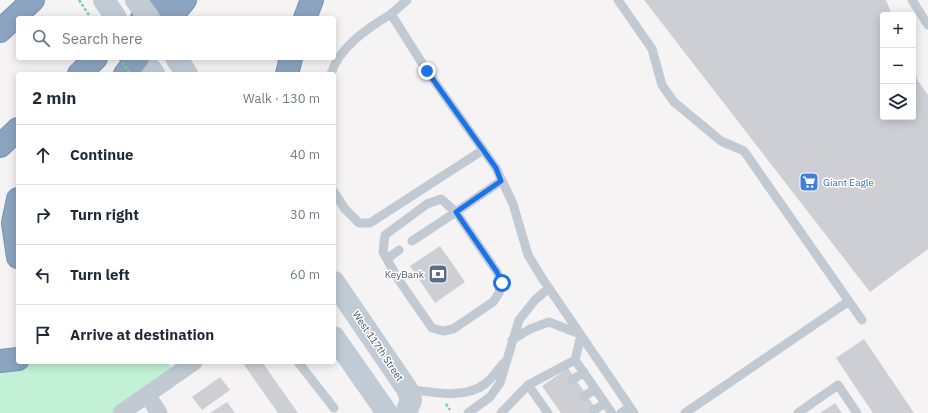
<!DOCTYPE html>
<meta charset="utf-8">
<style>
:root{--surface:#fff;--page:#f2f2f3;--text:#1f2937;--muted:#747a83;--line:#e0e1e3}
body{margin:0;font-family:"IBM Plex Sans",sans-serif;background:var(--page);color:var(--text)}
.controls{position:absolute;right:12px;top:12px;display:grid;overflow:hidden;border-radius:4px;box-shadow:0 2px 10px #0003}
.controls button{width:36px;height:36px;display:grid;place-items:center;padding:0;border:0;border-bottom:1px solid var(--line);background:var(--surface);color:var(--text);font:20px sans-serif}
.stop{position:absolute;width:12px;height:12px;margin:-9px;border:3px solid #1a73e8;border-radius:50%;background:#fff}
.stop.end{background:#1a73e8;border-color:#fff;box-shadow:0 1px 4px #0008}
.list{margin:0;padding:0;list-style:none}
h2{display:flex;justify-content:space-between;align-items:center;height:52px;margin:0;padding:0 16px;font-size:17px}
h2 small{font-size:13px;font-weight:400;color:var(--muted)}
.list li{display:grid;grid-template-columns:26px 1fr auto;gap:12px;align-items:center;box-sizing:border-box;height:60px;padding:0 16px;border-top:1px solid var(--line)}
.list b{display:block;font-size:15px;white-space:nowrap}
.list em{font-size:13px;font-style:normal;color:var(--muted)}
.icon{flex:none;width:22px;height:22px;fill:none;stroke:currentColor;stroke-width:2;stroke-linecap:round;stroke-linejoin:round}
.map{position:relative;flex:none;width:928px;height:413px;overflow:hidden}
.search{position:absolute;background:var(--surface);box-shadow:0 2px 10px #0003;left:16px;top:16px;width:320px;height:44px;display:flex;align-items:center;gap:10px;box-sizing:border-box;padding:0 14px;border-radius:4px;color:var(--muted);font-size:15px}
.panel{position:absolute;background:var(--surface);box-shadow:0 2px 10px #0003;left:16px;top:72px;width:320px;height:292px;border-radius:4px}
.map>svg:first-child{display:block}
.green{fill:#c3f1d5}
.building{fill:#cdcfd5}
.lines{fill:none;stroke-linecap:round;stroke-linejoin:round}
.highway-casing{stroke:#7690ad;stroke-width:24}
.path{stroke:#7ad0a6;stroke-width:2.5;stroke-dasharray:3 2;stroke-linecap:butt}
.lane{stroke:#c1cad2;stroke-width:9}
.street{stroke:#c1cad2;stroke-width:17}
.secondary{stroke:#c1cbd6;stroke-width:22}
.highway{stroke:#8ba5c1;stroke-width:22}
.path-bridge{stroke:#7ad0a6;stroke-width:2.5;stroke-dasharray:3 2;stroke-linecap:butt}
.secondary-bridge{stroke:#c1cbd6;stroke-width:22}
.route{stroke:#1a73e8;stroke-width:5}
.labels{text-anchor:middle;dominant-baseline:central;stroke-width:3;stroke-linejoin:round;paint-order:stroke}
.shop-label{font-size:10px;fill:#366cbe;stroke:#fff;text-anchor:start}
.service-label{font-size:10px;fill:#4e5e75;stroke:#fff;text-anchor:end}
.street-label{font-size:10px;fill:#4a5661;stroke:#fff}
</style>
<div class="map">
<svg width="928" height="413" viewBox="0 0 928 413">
<rect width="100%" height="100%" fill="#f5f3f3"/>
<path class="green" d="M0,361L167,362L176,375L121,413H0Z"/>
<path class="building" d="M644,0H886L892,15H883V117H913V68L918,81L928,95V249L870,292Z
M440,246L465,282L435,303L410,266Z
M864,339L914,413H873L836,358Z
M242,362H262L298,413H278Z
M568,368L599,413H561L542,386Z
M220,377L230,390L202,410L192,397Z
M227,402L235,413H210Z
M835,403L842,413H820Z"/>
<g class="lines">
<defs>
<path id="highway" d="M142,18L163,0
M170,18L185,0
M305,18L312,0
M0,31L33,0
M79,74L96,58
M125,74L138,58
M287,74L291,58
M0,146L18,129
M18,199L13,223L18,257
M0,361L18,359"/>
</defs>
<use href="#highway" class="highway-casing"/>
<path class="path" d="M79,0L91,18
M446,404L450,410"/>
<path class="lane" d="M407,0L391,14L427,71L496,168L513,204L528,255L542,278L634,413
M618,0L652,49L662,85L674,102L721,141L744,151L862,320
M912,0L928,25
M331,74C339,47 368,28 391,14
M334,192L345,209L359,223H370L483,150
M412,241L456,212L441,199L427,204L385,235L383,252L398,279L432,328L443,331L453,329L493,302L499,293L501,283L497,272L456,212L501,181
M387,259L399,250
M581,335L575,360L612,413
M512,340L530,329L549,322L580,334
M298,362L334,408
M572,380L584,372
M528,385L548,413
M407,389C432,392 463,400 485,384C492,379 498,369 504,363
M583,397L595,389
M593,411L605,403
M468,413L490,397L500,383L519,320L535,300L549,288
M501,413L528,385L575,360
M621,413L630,407
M685,413L849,301
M798,413L838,385L857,413"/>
<path class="street" d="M147,395L159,413
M121,413L194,362"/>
<path class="secondary" d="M104,0L116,18
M143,58L154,74
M176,58L187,74
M334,282L407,389L411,400L406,413
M334,337L387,413"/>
<use href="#highway" class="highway"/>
<path class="path-bridge" d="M119,58L130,74"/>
<path class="secondary-bridge" d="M136,0L149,18"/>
</g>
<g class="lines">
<path class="route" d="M427,71L496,168L501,181L456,212L497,272L502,283"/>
</g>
<defs>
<symbol id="supermarket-square" viewBox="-11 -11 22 22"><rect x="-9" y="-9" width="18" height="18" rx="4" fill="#3f7fe0" stroke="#fff"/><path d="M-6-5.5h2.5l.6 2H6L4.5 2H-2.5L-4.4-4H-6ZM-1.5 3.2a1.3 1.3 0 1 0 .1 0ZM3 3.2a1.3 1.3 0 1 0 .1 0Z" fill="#fff"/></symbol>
<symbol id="bank-square" viewBox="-11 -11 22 22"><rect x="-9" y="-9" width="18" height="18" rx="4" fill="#5c6f8a" stroke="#fff"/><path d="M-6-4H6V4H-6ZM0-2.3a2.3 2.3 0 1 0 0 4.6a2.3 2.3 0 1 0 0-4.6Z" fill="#fff"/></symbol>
</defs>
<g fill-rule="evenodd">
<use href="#supermarket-square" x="798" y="171" width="22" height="22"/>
<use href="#bank-square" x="427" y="263" width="22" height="22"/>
</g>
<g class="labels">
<g class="shop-label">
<text x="823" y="182">Giant Eagle</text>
</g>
<g class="service-label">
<text x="424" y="274">KeyBank</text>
</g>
<g class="street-label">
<text transform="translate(378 346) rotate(56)">West 117th Street</text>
</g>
</g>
</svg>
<div class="controls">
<button>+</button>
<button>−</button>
<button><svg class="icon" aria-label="layers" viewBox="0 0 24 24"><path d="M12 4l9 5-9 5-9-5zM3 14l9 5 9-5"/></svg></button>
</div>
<div class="stop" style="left:502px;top:283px"></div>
<div class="stop end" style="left:427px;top:71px"></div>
<div class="search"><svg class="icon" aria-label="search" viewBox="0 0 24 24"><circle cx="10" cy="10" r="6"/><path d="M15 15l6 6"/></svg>Search here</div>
<section class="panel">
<h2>2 min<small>Walk · 130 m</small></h2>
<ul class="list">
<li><svg class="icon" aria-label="ahead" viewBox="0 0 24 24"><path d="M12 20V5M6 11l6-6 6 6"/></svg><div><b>Continue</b></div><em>40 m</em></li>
<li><svg class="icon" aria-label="right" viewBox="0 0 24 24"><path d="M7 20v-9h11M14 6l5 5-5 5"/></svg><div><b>Turn right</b></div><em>30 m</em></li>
<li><svg class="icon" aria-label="left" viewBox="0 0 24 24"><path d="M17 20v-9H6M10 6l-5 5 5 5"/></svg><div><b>Turn left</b></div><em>60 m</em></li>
<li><svg class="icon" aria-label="arrive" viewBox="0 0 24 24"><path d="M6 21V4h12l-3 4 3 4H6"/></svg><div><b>Arrive at destination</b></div></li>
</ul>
</section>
</div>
